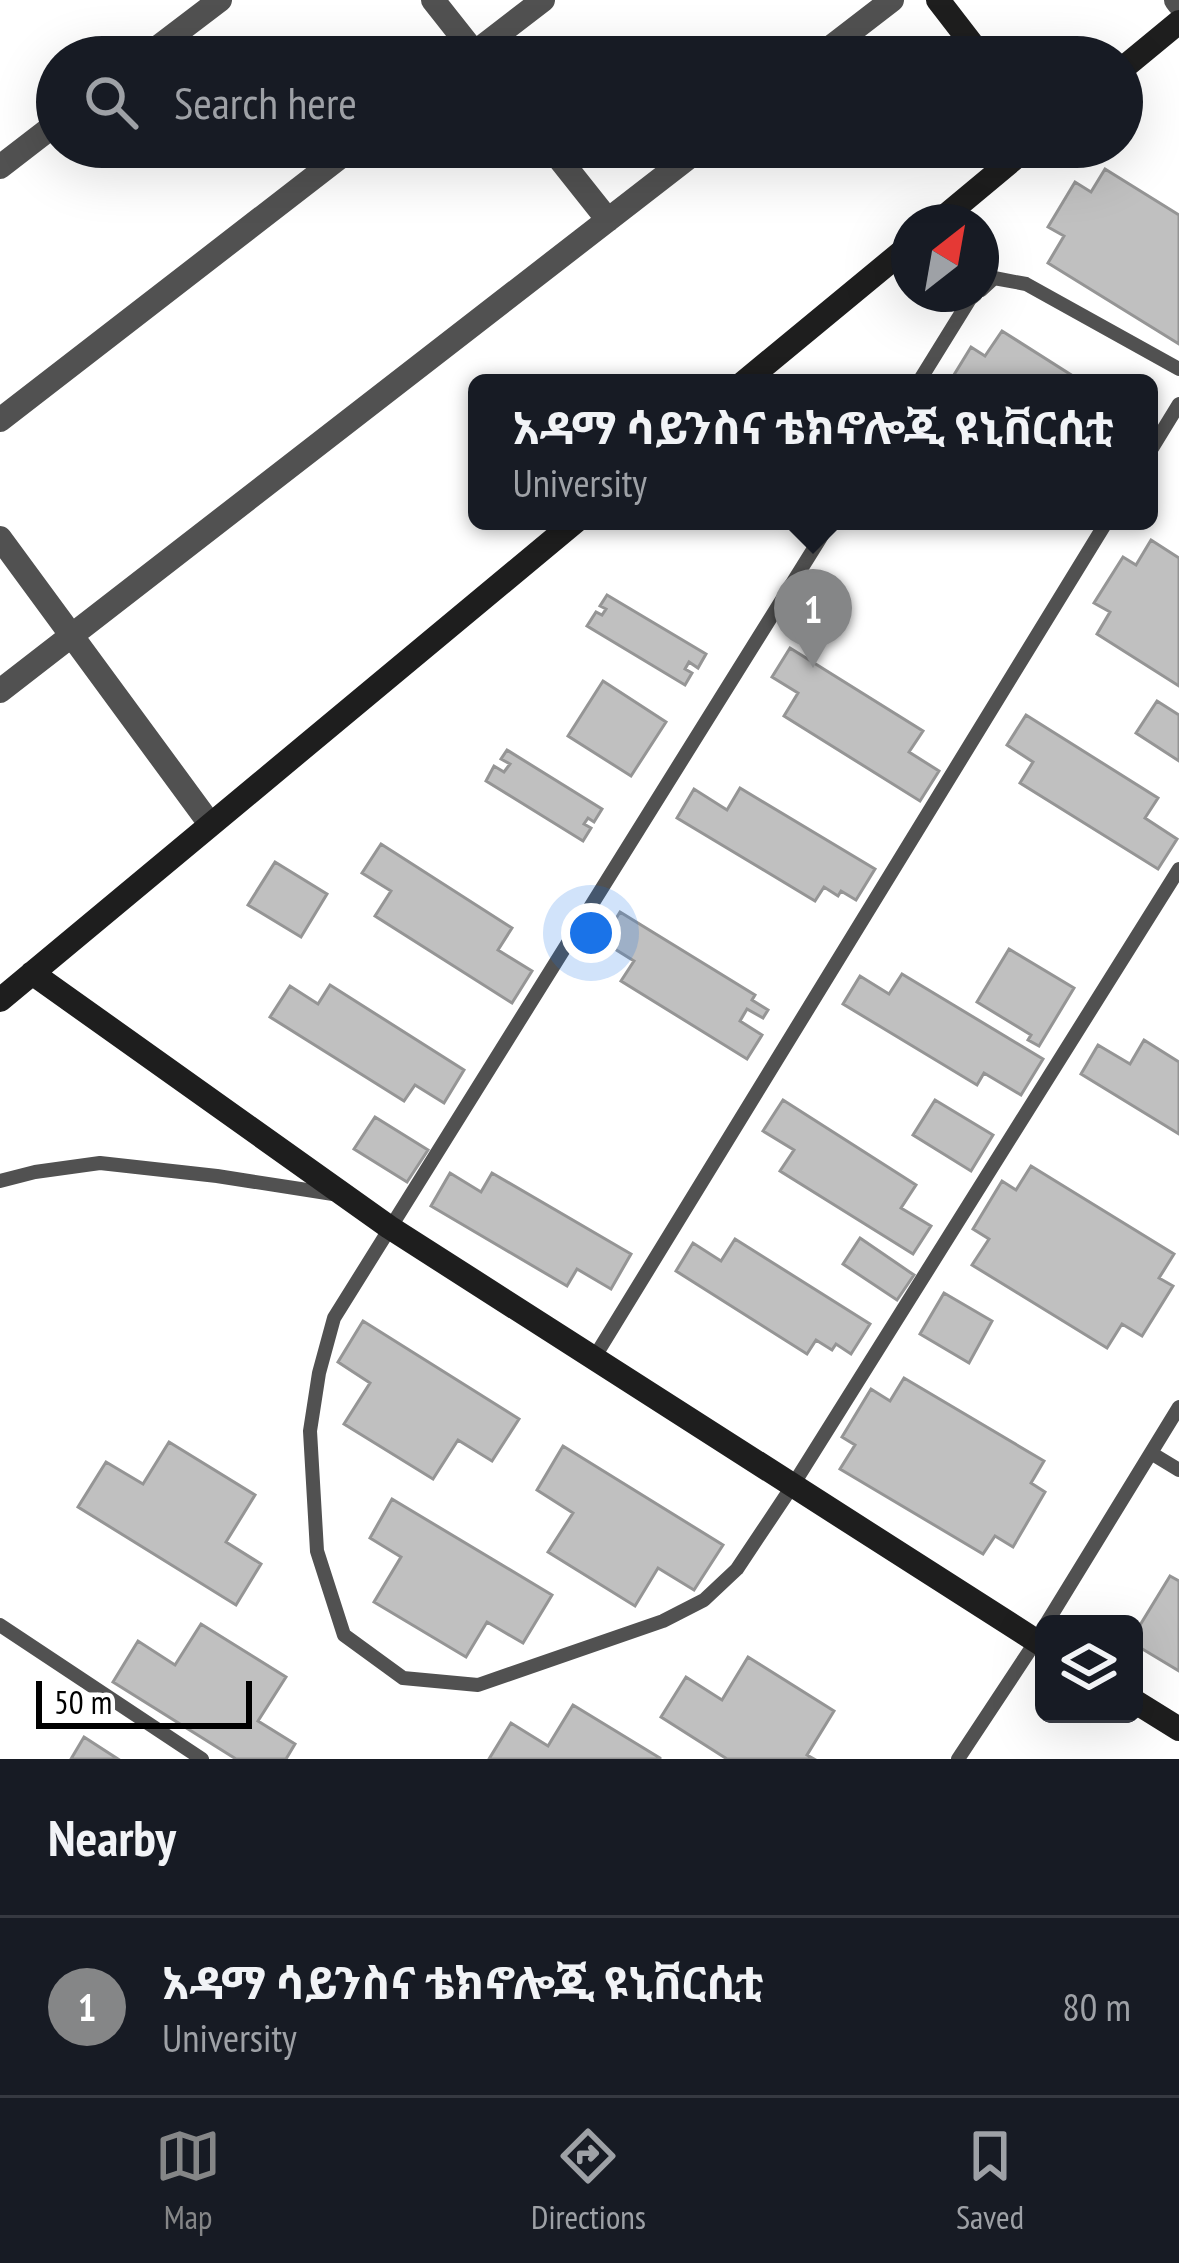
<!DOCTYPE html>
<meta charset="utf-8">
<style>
:root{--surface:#171b24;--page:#20242c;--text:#f1f3f6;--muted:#9ea1a6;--line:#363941;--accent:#858687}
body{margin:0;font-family:"PT Sans Narrow","Noto Sans Ethiopic",sans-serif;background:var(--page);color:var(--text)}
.controls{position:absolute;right:36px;bottom:36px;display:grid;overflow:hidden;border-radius:18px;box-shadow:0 12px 48px #0002}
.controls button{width:108px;height:108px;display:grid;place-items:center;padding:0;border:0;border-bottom:3px solid var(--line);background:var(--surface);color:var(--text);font:60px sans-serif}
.compass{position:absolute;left:891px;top:204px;width:108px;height:108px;border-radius:50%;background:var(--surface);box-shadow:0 12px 48px #0002;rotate:31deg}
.scale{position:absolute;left:36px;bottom:30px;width:216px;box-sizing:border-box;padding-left:12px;border:6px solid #000;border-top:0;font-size:33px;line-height:42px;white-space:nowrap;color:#000;-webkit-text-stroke:9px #fff;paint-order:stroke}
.you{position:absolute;left:591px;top:933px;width:42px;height:42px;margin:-30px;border:9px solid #fff;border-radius:50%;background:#1a73e8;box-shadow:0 0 0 18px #1a73e833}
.badge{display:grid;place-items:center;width:78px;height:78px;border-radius:50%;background:var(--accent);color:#fff;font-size:39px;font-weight:700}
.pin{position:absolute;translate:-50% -99px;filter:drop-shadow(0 3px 6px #0008)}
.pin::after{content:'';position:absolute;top:63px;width:42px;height:36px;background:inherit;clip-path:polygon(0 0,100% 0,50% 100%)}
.popup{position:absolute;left:468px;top:374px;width:690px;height:156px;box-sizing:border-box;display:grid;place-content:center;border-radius:18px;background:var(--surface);filter:drop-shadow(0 3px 9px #0005);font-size:39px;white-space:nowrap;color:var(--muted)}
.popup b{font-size:45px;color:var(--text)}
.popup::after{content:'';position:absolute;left:50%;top:100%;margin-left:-24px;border:24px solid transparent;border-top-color:var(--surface)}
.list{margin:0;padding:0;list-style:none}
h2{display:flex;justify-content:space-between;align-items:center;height:156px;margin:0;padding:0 48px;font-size:51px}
h2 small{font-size:39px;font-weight:400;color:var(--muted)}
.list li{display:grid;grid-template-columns:78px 1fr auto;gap:36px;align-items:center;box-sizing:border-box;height:180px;padding:0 48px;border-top:3px solid var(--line)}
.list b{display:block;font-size:45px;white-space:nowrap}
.list p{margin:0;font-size:39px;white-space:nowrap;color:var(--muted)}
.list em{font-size:39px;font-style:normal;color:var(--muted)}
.icon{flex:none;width:66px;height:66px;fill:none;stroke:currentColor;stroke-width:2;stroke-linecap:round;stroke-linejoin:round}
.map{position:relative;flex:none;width:1179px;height:1759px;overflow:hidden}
.search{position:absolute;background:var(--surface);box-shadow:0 12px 48px #0002;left:36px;right:36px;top:36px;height:132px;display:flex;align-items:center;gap:30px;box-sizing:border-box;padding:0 42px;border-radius:66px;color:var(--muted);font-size:45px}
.sheet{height:336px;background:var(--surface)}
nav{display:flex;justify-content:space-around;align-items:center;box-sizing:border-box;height:168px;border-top:3px solid var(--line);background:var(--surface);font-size:33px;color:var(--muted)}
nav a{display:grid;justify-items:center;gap:6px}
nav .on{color:var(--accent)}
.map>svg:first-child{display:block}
.building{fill:#c0c0c0;stroke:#959595;stroke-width:3}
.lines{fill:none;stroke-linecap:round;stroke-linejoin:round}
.lane{stroke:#515151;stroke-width:14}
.street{stroke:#515151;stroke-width:24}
.secondary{stroke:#1e1e1e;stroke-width:24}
</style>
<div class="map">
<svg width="1179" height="1759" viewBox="0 0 1179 1759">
<rect width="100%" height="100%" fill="#fff"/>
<path class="building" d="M1105,169L1179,215V344L1048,263L1064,236L1048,227L1075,182L1091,192Z
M1002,331L1084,383H949L971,347L985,356Z
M1151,540L1179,558V686L1097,634L1110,612L1094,603L1123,557L1136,565Z
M607,595L706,654L698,668L689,662L685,669L692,673L685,685L587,626L596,612L602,615L606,609L600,606Z
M790,648L923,731L909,752L939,771L920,801L784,716L798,693L772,677Z
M603,681L666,722L631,776L568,736Z
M1157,701L1179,715V761L1136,733Z
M1026,715L1158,798L1145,818L1177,839L1158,869L1020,783L1033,762L1007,745Z
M507,750L602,809L594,822L588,818L584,824L591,828L583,841L486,781L494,766L504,772L510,764L501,759Z
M740,788L875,869L856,900L841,891L838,896L824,887L815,901L677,818L694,789L727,810Z
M381,844L512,928L498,950L532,971L512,1003L375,916L391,891L362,873Z
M275,862L327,894L301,937L248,905Z
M620,912L755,995L752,1000L768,1010L763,1018L747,1009L740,1021L762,1035L747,1059L621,981L634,961L602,941Z
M1009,949L1074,988L1039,1046L1028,1040L1031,1035L977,1002Z
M902,974L1043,1059L1021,1095L984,1073L977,1085L843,1004L860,976L889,994Z
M330,985L464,1070L444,1103L415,1085L404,1101L270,1017L290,986L318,1004Z
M1144,1040L1179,1062V1134L1081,1074L1098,1045L1130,1064Z
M783,1100L916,1185L901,1208L931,1226L913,1254L780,1171L794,1150L763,1131Z
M935,1100L993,1135L971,1171L913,1135Z
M375,1117L428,1150L407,1182L354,1149Z
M1031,1166L1174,1254L1159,1278L1173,1286L1142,1336L1122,1324L1107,1348L972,1265L989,1239L973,1229L1002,1181L1016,1190Z
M450,1173L481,1192L492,1173L631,1254L611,1289L577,1269L567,1286L431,1206Z
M860,1238L914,1275L897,1300L843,1264Z
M735,1239L870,1324L851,1354L836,1344L832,1350L816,1340L807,1354L676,1271L693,1243L721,1261Z
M944,1293L992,1321L969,1363L920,1334Z
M363,1321L519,1419L492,1461L458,1440L433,1479L344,1424L370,1383L338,1362Z
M904,1378L1044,1461L1031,1483L1045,1492L1013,1547L995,1536L983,1554L840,1469L855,1445L842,1437L871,1389L890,1401Z
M169,1442L255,1495L226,1542L261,1564L236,1605L78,1507L106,1462L143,1484Z
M563,1446L723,1545L694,1590L658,1568L635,1606L548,1552L573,1513L537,1490Z
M392,1499L552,1595L523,1643L487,1622L466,1657L374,1602L401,1557L370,1538Z
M1170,1576L1179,1581V1671L1134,1644V1635Z
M201,1624L286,1677L258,1721L295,1744L286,1759H236L113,1682L138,1641L175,1665Z
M748,1657L834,1711L807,1755L814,1759H727L661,1717L686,1677L722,1700Z
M573,1705L660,1758V1759H489L511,1723L548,1746Z
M84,1737L118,1759H71Z"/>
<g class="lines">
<path class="lane" d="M981,290L994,278L1026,284L1179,369
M918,383L970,299L976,294
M1149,453L1179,404
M831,521L334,1318L319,1373L310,1431L317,1551L344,1635L403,1678L478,1685L663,1621L704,1600L737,1569L793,1485L1179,869
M0,1181L35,1172L100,1163L217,1176L333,1194
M594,1358L1107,521
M1151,1453L1179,1470
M1046,1624L1179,1407
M0,1625L202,1759
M958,1759L1038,1638"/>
<path class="street" d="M433,0L478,57
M1176,0L1179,4
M145,57L220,0
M469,57L543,0
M818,57L892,0
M550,147L608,220
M0,167L57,123
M0,420L353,147
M0,538L210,824
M0,691L702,147"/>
<path class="secondary" d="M938,0L982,57
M1122,69L1179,22
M938,222L1028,147
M743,383L909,246
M32,973L389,1227L1044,1646
M0,1000L576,521
M1134,1701L1179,1729"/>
</g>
</svg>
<div class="controls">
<button><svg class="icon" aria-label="layers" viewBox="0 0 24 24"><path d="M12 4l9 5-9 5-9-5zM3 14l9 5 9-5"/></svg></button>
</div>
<svg class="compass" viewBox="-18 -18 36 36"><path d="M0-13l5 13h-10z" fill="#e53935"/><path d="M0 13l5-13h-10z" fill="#9ea1a6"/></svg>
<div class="scale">50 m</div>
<div class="you"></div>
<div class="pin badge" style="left:813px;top:668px">1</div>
<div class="popup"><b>አዳማ ሳይንስና ቴክኖሎጂ ዩኒቨርሲቲ</b>University</div>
<div class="search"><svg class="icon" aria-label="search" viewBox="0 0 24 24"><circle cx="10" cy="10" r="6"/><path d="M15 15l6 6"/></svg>Search here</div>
</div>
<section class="sheet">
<h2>Nearby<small></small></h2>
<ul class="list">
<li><span class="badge">1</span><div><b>አዳማ ሳይንስና ቴክኖሎጂ ዩኒቨርሲቲ</b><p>University</p></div><em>80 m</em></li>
</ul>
</section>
<nav>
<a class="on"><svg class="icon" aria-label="map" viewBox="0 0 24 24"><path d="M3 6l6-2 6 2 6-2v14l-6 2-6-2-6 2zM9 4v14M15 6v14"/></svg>Map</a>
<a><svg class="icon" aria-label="directions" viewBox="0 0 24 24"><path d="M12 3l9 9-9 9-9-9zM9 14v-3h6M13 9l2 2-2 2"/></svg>Directions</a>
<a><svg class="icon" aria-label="saved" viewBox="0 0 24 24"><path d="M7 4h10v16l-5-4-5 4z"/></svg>Saved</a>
</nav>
